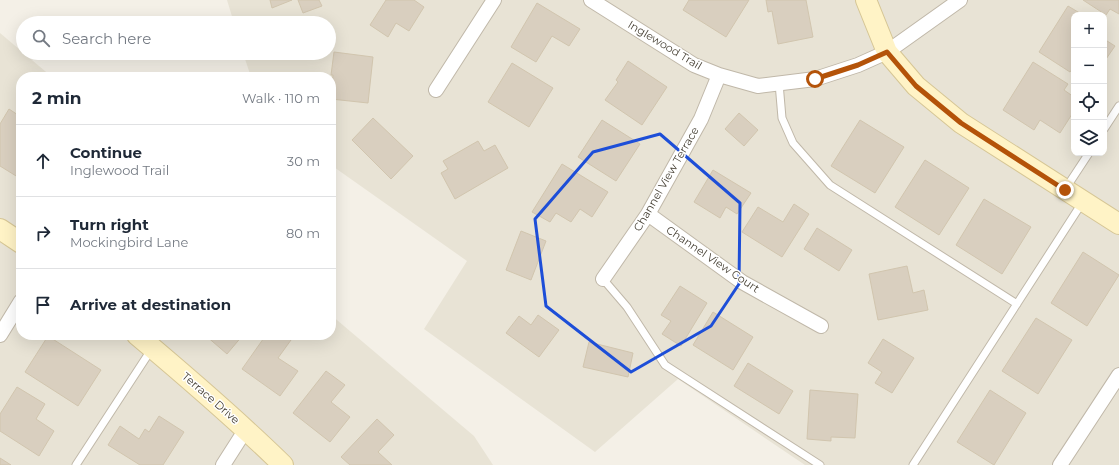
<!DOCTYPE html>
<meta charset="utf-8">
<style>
:root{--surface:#fff;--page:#f2f2f3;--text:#1f2937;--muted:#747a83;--line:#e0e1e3}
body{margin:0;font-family:Montserrat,sans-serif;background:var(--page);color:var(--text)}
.controls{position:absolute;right:12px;top:12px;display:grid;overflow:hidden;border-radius:8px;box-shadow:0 4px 16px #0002}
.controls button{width:36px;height:36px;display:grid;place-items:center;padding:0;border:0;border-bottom:1px solid var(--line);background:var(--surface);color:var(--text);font:20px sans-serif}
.stop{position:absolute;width:12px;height:12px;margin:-9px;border:3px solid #b45309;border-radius:50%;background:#fff}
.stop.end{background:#b45309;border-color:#fff;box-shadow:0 1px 4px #0008}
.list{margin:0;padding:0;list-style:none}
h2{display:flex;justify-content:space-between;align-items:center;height:52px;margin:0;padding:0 16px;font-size:17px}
h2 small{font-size:13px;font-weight:400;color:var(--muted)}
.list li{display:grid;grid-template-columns:26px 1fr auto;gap:12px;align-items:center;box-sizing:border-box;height:72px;padding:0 16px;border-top:1px solid var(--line)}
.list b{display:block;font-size:15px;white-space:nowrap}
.list p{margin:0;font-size:13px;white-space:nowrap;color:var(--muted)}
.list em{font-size:13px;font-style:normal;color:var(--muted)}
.icon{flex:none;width:22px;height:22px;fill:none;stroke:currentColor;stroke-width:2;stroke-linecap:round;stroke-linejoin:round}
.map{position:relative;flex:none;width:1119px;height:465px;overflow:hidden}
.search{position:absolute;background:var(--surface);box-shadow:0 4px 16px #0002;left:16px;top:16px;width:320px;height:44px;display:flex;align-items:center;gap:10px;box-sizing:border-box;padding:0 14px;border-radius:22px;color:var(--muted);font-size:15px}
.panel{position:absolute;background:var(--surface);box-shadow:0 4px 16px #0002;left:16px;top:72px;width:320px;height:268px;border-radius:16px}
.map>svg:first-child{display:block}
.residential{fill:#e8e3d5;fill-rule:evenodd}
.building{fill:#d9cfbf;stroke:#d1c5ae}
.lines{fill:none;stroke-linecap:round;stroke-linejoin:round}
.lane-casing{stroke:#c0b8a9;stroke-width:9}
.street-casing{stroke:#c0b8a9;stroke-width:16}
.secondary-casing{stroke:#d6c695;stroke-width:22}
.lane{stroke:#fff;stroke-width:7}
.street{stroke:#fff;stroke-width:14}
.secondary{stroke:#fff3c6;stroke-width:20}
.route{stroke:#b45309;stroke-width:5}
.marked{fill:none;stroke:#1d4ed8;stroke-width:3;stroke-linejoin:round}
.labels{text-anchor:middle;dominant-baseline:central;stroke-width:3;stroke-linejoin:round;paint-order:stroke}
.street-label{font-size:11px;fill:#474135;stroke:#fff}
</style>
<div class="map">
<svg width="1119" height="465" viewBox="0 0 1119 465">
<rect width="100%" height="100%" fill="#f4f0e7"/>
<path class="residential" d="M227,0H1119V465H805L678,379L595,452L424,329L467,261L331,165V77H251L243,53H329V23H234ZM1074,15H1104V153H1074Z
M0,33L52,77H21V335H331V315L474,436L493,465H0Z"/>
<path class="building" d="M270,0H292L272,8Z
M298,0H319L322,6L303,13Z
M386,0H414L424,7L409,31L396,23L388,37L370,25Z
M689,0H749L726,37L683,10Z
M766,0H806L813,37L778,44L772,11L768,12Z
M1083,0H1119V14L1110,9L1106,15Z
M537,3L580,29L569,46L552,36L536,62L511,47Z
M1068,6L1083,15H1074V67L1070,72L1039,52Z
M1104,39L1115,46L1104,62Z
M334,52L373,57L368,103L331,99L333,75H331Z
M628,61L667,87L642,125L605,100L618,82L616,80Z
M1033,62L1068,84L1064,90L1074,97V111L1060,133L1040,120L1034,130L1003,110Z
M512,63L553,88L529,127L488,102Z
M9,109L21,117V179L0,166V124Z
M739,113L758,130L744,146L725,129Z
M373,118L413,156L391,179L352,140Z
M602,120L640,144L616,181L578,157Z
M860,120L904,147L875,193L831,166Z
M478,141L484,151L495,145L508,168L455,199L441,173L448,169L443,161Z
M925,160L969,188L939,235L895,207Z
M562,164L608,192L592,217L580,209L571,222L556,213L550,222L532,212Z
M713,170L751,193L737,214L726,207L720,218L694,202Z
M984,199L1031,227L1002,274L956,245Z
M794,204L809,214L782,257L742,232L758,207L783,222Z
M817,228L852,250L839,271L804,249Z
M521,231L546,241L531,280L506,270Z
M1083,252L1119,275L1087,326L1051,303Z
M907,266L913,293L924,290L928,310L878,320L869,274Z
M680,286L707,303L681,346L662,334L671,321L661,315Z
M713,312L753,337L733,370L693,345Z
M538,315L559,330L539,357L506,333L519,316L531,325Z
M1036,318L1072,340L1038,394L1002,371Z
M205,335H243L227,354Z
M266,335H284L291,340L278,358L298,371L280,396L242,369Z
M48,336L101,370L78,406L25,372Z
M883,339L914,358L892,393L875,383L882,372L868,363Z
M589,342L633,353L628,377L583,367Z
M748,363L793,391L779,414L734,386Z
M326,371L345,385L331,402L350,417L330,442L293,413Z
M17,387L45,404L36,419L54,431L39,456L0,431V414Z
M810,390L858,394L855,438L831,437V441L807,439Z
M990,390L1026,413L994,465L957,442Z
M159,416L184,432L163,465H140L108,445L120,426L139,439L145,429L149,432Z
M377,419L394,435L378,452L392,465H350L341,457Z
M0,458L11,465H0Z"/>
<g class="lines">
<defs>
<path id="lane" d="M779,83L782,118L793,143L830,185L1017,304
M1104,129L1119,106
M1066,188L1089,153
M603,279L627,307L665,365L820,465
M76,465L151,350
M913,465L1082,203"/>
<path id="street" d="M591,0L694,65L719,75L758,86L815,79L858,65L887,52L960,0
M436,90L494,0
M648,214L742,282L821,326
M603,279L648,214L701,119L719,75
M0,335L21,301
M223,465L246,429
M1060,465L1119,375"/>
<path id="secondary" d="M866,0L887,52L916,86L961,123L1119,224
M0,229L21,243
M137,335C187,377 236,419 283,465"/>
</defs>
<use href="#lane" class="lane-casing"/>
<use href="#street" class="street-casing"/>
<use href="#secondary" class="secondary-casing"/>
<use href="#lane" class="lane"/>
<use href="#street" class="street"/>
<use href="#secondary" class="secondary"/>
</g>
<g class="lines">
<path class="route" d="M815,79L858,65L887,52L916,86L961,123L1065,190"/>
</g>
<path class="marked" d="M660,134L740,203L739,284L711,326L631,372L546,306L535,219L593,152Z"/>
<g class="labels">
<g class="street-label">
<text transform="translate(665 45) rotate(31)">Inglewood Trail</text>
<text transform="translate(666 179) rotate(-60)">Channel View Terrace</text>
<text transform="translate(713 259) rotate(34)">Channel View Court</text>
<text transform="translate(211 398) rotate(41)">Terrace Drive</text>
</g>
</g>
</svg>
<div class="controls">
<button>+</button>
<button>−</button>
<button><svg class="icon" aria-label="locate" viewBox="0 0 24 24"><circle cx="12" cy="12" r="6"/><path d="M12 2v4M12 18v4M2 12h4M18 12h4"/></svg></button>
<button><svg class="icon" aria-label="layers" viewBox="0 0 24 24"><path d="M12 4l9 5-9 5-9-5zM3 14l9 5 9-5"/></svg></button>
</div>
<div class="stop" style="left:815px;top:79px"></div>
<div class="stop end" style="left:1065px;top:190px"></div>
<div class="search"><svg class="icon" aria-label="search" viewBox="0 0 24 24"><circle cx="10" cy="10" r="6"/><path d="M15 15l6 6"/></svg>Search here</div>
<section class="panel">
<h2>2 min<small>Walk · 110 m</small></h2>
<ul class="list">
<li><svg class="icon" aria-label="ahead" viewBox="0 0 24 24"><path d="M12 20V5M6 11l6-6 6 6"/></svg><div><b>Continue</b><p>Inglewood Trail</p></div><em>30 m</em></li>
<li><svg class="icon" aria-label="right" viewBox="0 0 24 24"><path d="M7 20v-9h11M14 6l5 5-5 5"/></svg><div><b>Turn right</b><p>Mockingbird Lane</p></div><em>80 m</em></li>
<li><svg class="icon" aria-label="arrive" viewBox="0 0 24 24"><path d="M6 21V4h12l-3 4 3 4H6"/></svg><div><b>Arrive at destination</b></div></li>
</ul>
</section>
</div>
